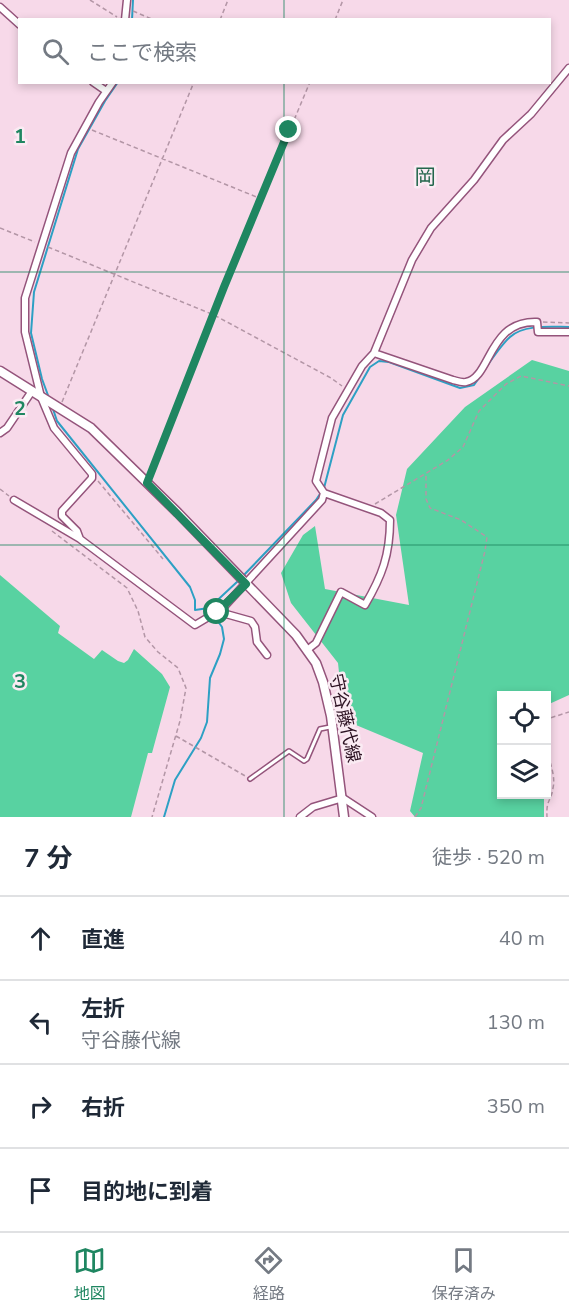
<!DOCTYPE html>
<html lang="ja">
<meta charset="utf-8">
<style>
:root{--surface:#fff;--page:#f2f2f3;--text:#1f2937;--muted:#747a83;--line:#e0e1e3;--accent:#1f8661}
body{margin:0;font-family:"Nunito Sans","Noto Sans JP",sans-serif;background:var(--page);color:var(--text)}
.controls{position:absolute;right:18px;bottom:18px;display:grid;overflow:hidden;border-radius:0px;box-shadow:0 3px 9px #0003}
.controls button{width:54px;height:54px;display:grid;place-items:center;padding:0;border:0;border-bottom:2px solid var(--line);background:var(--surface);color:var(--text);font:30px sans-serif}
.stop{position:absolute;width:18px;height:18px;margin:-14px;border:4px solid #1f8661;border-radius:50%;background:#fff}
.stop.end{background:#1f8661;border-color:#fff;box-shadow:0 2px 6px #0008}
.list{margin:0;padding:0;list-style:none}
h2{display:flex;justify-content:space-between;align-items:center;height:78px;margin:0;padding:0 24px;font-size:26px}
h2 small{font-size:20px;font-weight:400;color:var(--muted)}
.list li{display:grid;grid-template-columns:39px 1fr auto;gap:18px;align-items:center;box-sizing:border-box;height:84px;padding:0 24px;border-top:2px solid var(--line)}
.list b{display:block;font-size:22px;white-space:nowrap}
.list p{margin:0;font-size:20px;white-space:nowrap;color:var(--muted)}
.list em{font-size:20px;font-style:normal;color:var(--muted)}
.icon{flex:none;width:33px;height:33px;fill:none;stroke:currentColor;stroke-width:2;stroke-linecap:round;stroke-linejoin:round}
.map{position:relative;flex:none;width:569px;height:817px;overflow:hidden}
.search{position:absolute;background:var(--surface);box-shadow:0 3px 9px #0003;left:18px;right:18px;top:18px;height:66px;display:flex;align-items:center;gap:15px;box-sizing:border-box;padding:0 21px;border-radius:0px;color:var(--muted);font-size:22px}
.sheet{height:414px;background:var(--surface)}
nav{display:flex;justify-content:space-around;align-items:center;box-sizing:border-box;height:84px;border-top:2px solid var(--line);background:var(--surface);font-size:16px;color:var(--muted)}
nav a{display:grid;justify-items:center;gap:3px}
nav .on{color:var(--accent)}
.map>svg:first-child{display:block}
.green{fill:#58d2a1}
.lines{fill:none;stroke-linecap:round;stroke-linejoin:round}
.stream{stroke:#2da0c4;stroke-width:2}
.lane-casing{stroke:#94547b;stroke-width:6}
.street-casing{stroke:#94547b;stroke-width:9}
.secondary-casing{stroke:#94547b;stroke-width:11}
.path{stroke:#b396a6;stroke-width:1.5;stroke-dasharray:4.5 3;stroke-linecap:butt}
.lane{stroke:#fff;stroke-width:3}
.street{stroke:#fff;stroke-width:6}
.secondary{stroke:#fff;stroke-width:8}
.route{stroke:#1f8661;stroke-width:8}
.grid{fill:none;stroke:#1f8661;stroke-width:1.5;stroke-opacity:0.55}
.labels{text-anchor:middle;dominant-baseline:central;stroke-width:5;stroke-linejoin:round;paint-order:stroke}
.street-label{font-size:18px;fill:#2d1323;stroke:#faebf3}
.quarter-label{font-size:21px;fill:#23664c;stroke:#faebf3}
.grid-label{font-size:20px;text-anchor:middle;font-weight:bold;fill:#1f8661;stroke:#faebf3;stroke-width:5;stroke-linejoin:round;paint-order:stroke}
</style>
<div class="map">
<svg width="569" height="817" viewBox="0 0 569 817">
<rect width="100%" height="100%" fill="#f7d9e9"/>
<path class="green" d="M532,360L569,371V695L547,705L546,696H502V794L544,795V817H415L410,811L423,753L344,720L338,663L291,603L281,573L303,535L315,526L325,589L409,605L396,515L407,469L465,407Z
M0,575L60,626L58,633L94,659L102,650L118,661L124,663L128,660L134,649L162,674L170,687L152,753H148L131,817H0Z"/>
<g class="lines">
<path class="stream" d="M132,20L133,0
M49,398L42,379L31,333L34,292L78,149L105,101L118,82
M52,406L57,421L190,587L195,600V610L209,608L238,581
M242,577L316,500L324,488L343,415L370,367L379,361L389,362L460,388L474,385C485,370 497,349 510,337C524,324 552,327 569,327
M164,817L175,780L201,738L207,722L210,678L220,654L224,639L222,627L209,609"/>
<defs>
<path id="lane" d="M250,779L289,751L304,761L307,759L320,729L330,727"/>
<path id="street" d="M0,7L20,25
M125,20L127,0
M93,82L106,91
M374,353L453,380C457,381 462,383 466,382C491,378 488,320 537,322L538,332H569
M0,433L7,428L32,391
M14,500L80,539L195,625L222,609L322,500L324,493L316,481L332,418L362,366L374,353L412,260L431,228L474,180L503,140L531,114L569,68
M80,539L77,531L62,516V511L92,478V474L54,428L41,397L25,332V298L71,153L99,102L113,82
M222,609L226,614L251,621L255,627L257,642L267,655
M307,650L316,643L341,592L365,605C382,576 390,555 390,520L381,513L324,493
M300,817L313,807L343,798L372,817"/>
<path id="secondary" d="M0,371L91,428L178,513L296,635L316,663L323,682L331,716L344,817"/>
</defs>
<use href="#lane" class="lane-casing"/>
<use href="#street" class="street-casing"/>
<use href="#secondary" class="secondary-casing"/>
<path class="path" d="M90,0L117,17
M133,11L154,20
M220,20L228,0
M335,20L343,0
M92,130L259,198
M0,228L35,242
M48,247L214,315L331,378L342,386
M543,322L569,323
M62,402L194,82
M151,474L224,287L310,82
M98,481L163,559
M0,489L9,496
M375,504L448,460L463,447L479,411L506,384L521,376L569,386
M52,531L127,588L138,611L145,637L158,652L178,668L186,688L180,721L152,817
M546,723L550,718L569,712
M176,736L247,777
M546,748C549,760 556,776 553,788C551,802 546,799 547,817
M415,817L421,808L485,551L487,537L461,520L430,508L426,499V473"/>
<use href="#lane" class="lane"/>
<use href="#street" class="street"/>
<use href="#secondary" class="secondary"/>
</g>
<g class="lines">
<path class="route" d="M217,612L246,584L147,483L224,287L289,130"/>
</g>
<path class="grid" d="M284,0V20M284,82V817M0,272H569M0,545H569"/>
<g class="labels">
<g class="street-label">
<text transform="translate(345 718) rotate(78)">守谷藤代線</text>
</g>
<g class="quarter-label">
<text x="425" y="177">岡</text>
</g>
</g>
<g class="grid-label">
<text x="20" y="143">1</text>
<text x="20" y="415">2</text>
<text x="20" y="688">3</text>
</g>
</svg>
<div class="controls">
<button><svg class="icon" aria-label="locate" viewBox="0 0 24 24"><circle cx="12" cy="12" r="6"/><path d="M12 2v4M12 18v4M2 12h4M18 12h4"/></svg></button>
<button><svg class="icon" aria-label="layers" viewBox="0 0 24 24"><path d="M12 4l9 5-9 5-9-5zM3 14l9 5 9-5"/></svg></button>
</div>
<div class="stop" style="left:217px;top:612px"></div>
<div class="stop end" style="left:289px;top:130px"></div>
<div class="search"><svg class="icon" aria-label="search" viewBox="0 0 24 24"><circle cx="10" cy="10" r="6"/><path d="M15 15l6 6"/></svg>ここで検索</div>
</div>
<section class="sheet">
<h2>7 分<small>徒歩 · 520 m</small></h2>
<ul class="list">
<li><svg class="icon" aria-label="ahead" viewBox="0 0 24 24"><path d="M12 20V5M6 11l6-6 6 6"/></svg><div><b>直進</b></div><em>40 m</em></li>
<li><svg class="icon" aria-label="left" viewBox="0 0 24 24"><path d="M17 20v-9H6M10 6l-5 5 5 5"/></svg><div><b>左折</b><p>守谷藤代線</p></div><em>130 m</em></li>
<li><svg class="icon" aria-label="right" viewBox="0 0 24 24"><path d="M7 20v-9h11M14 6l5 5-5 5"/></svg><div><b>右折</b></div><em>350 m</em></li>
<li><svg class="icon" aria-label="arrive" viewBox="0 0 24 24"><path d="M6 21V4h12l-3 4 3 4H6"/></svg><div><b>目的地に到着</b></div></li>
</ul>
</section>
<nav>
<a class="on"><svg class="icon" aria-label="map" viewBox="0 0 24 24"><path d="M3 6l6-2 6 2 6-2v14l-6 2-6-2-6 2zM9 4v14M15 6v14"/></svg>地図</a>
<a><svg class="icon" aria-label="directions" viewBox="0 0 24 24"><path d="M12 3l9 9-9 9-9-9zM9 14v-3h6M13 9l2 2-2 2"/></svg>経路</a>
<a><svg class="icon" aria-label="saved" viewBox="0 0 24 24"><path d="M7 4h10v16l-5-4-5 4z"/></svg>保存済み</a>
</nav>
